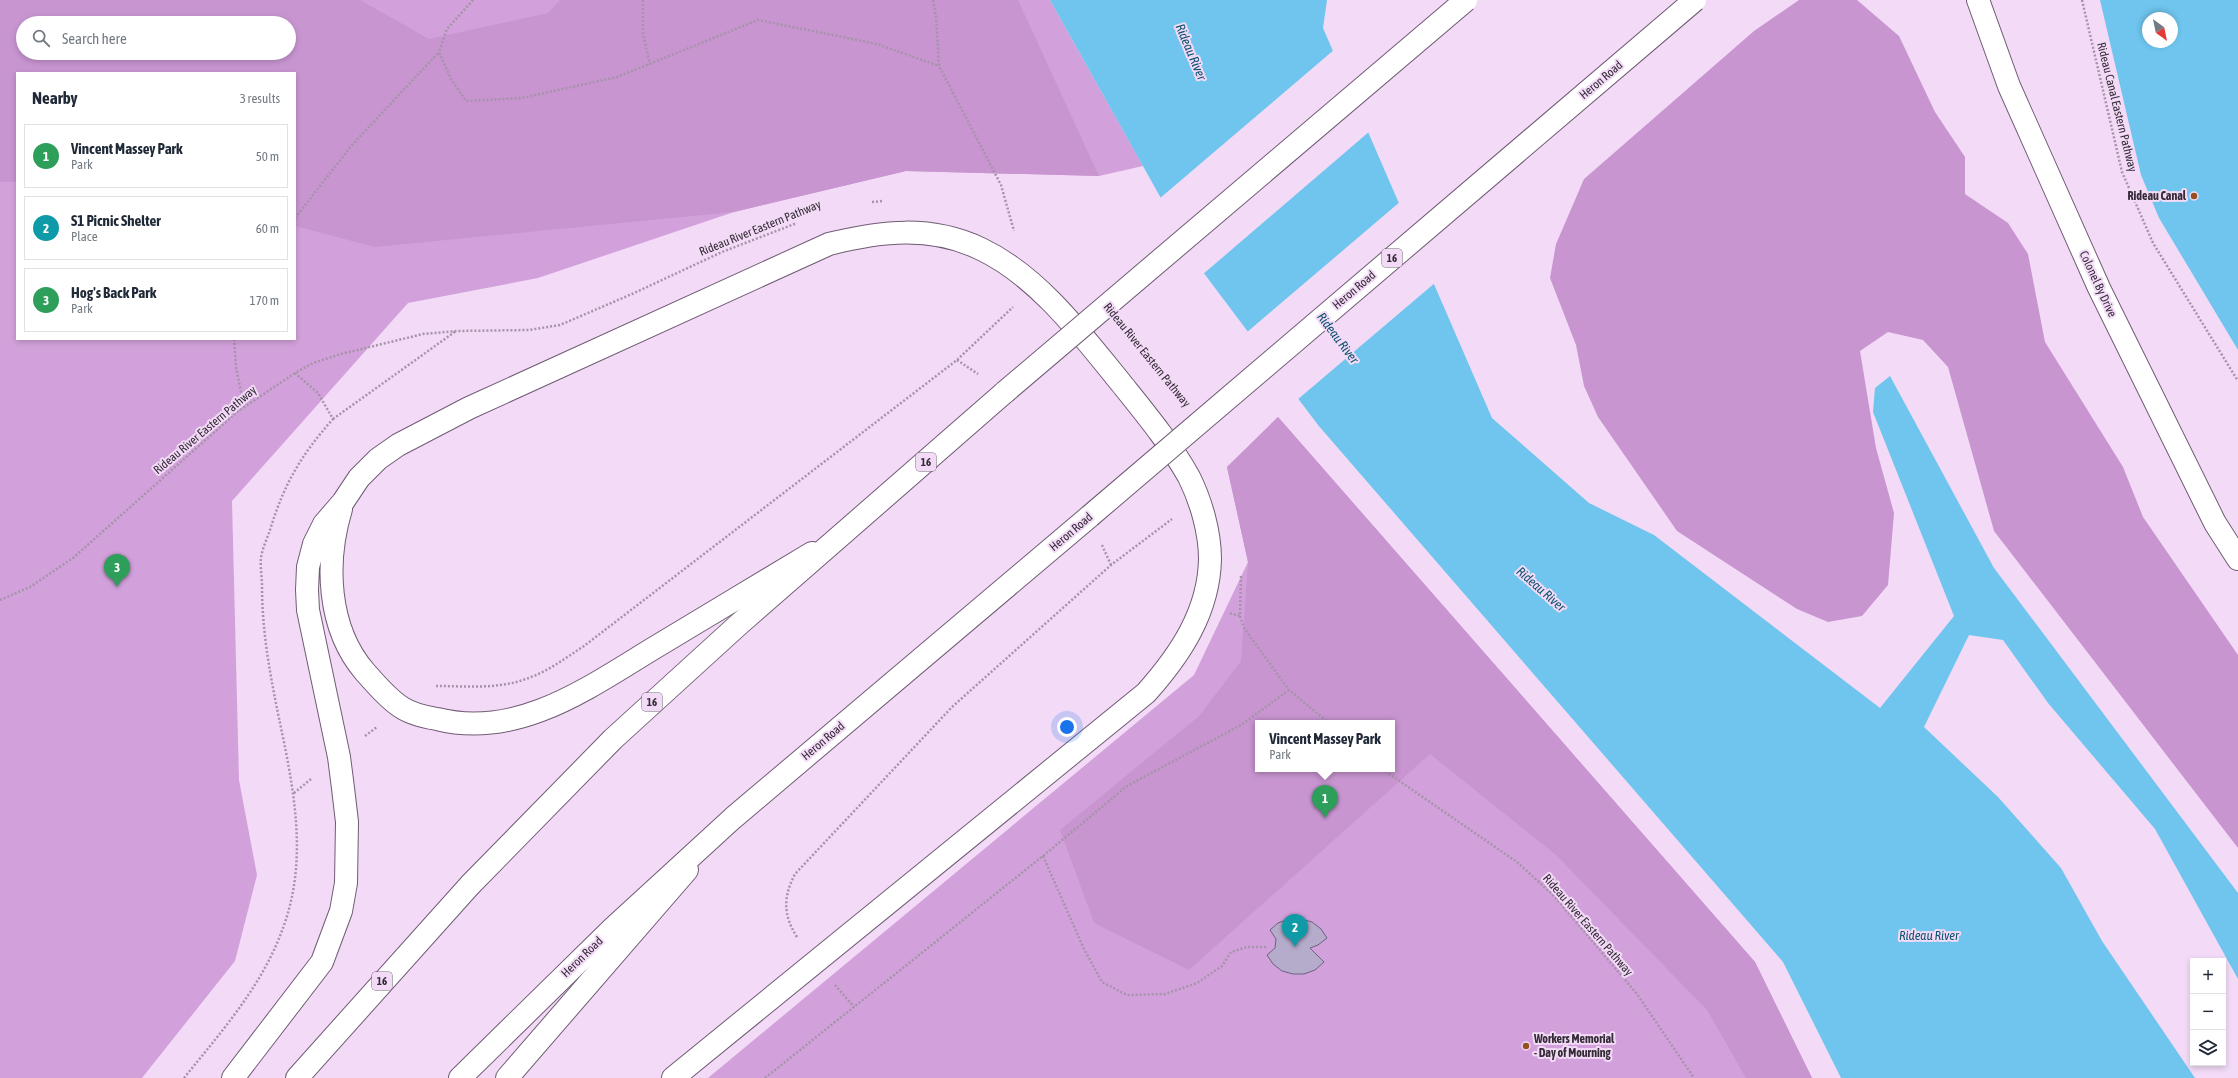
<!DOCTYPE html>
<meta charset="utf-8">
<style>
:root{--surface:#fff;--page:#f2f2f3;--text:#1f2937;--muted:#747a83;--line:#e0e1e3;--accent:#b45309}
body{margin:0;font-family:"Asap Condensed",sans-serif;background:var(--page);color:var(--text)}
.controls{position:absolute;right:12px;bottom:12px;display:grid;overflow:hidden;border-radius:0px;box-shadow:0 2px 6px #0003}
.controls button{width:36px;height:36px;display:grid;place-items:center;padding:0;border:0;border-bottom:1px solid var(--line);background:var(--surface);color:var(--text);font:20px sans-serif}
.compass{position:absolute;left:2142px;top:12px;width:36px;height:36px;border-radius:50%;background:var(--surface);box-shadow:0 2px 6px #0003;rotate:147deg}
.you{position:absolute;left:1067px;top:727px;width:14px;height:14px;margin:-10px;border:3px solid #fff;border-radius:50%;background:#1a73e8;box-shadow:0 0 0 6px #1a73e833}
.badge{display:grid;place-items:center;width:26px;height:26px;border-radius:50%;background:var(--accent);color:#fff;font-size:13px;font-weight:700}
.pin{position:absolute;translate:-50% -33px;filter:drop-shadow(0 1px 2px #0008)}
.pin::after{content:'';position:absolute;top:21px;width:14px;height:12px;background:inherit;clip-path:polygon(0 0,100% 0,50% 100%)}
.popup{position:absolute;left:1255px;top:720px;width:140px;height:52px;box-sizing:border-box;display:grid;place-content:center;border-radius:0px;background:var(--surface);filter:drop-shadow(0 1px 3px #0005);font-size:13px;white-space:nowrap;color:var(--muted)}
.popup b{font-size:15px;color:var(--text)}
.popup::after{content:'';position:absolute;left:50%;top:100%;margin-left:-8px;border:8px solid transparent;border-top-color:var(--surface)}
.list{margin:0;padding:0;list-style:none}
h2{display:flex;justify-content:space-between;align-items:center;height:52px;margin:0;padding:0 16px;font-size:17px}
h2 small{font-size:13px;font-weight:400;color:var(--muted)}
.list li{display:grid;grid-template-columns:26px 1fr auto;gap:12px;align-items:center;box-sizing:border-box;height:64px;margin:0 8px 8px;padding:0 8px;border:1px solid var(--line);border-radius:0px}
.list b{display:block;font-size:15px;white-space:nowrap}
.list p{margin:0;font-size:13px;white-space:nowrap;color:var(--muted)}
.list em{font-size:13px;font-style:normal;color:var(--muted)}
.icon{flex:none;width:22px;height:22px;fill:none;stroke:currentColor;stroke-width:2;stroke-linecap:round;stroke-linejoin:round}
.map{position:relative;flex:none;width:2238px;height:1078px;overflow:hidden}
.search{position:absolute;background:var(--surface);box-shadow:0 2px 6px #0003;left:16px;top:16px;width:280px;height:44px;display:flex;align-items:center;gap:10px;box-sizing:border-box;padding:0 14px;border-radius:22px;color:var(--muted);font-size:15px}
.panel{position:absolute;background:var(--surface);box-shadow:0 2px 6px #0003;left:16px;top:72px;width:280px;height:268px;border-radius:0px}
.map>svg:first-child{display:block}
.green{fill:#d2a1db;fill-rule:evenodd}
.forest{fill:#c895d1;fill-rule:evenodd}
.water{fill:#6fc5ee;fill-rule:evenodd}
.pier{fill:#f3dbf7}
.building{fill:#b5abcb;stroke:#6b627f}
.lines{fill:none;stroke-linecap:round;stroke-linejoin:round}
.minor-casing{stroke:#705b74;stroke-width:24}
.major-casing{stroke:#705b74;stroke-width:24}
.path{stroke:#a593a8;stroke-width:2.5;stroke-dasharray:2 2;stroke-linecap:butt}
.minor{stroke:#fff;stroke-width:22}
.major{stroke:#fff;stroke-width:22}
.major-bridge-casing{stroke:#705b74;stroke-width:24;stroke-linecap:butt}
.major-bridge{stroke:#fff;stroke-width:22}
.poi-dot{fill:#945021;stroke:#f3dbf7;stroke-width:1.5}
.labels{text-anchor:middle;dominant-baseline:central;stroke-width:4;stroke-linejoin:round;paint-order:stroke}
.shield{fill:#f3dbf7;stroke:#6d6070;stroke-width:1}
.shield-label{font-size:11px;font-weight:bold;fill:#342b36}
.street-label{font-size:12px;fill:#342b36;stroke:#f3dbf7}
.poi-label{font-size:12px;font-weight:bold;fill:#342b36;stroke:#f3dbf7;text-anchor:end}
.water-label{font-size:13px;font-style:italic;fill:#0c536f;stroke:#f3dbf7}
</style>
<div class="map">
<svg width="2238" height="1078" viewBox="0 0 2238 1078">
<rect width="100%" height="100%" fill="#f3dbf7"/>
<path class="green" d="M0,0H1050L1143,166L1099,176L906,171L734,212L538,278L408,303L232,501L239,780L257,875L235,961L142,1078H0ZM23,23H289V53H23ZM17,73H295V339H17Z
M1278,417L1755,962L1812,1078H708L1194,675L1248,562L1227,467ZM1258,723H1392V769H1258Z"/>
<path class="forest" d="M0,0H360L429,39L548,13L560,0H1018L1099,176L906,171L734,212L375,247L295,226V73H17V182H0ZM23,23H289V53H23Z
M1799,0H1857L1899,36L1935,112L1965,157V194L2008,223L2028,254L2045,342L2123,467L2143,517L2238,655V848L1994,531L1948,367L1923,340L1888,332L1860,351L1876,448L1894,513L1888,585L1862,616L1828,622L1797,609L1677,531L1598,417L1584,386L1576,345L1550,278L1556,244L1584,179L1754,31Z
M1278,417L1755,962L1812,1078H1746L1707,1010L1556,855L1430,754L1189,970L1094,923L1060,830L1199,716L1241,661L1248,562L1227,467ZM1258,723H1392V769H1258Z"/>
<path class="water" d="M1050,0H1327L1323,28L1492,418L1589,503L1654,535L1880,708L1954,616L1873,412L1875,388L1890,376L1994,568L2238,893V979L2155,829L2048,703L2003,640L1969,635L1924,727L1998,797L2061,868L2102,941L2195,1078H1841L1783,962L1318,425L1200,268Z
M2100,0H2238V350L2159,218L2141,175ZM2148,18H2172V42H2148Z"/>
<path class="pier" d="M1335,49L1370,131L1202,275L1159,199Z
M1401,201L1436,282L1297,400L1246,333Z"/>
<path class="building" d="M1289,919H1301L1312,922L1321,929L1327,938L1318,945L1310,948L1324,962L1315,970L1304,974H1293L1282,971L1273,964L1267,955L1275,948L1276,939L1270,930L1278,923Z"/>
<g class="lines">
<defs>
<path id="minor" d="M341,509C325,562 327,628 365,672C376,684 387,698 401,707C411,714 425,717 437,719C520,740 592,685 659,645C710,614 761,584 812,553
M233,1078L322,962L341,911L346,883L347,822L343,788L339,757L308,610L307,590L308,567L314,544L324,524L343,502L359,478L378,459L398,445L469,408L829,244C881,231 931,225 981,249C1038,276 1082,335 1121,383C1145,413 1170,443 1189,477C1201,501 1210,532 1210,559C1209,612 1180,655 1146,693L673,1078
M507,1078L687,870"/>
<path id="major" d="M1978,0L2009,86L2099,288L2215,523L2238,559
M297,1078L470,885L613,739L737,626L1005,392
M460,1078L613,928L733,818L1090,516"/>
</defs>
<use href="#minor" class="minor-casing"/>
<use href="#major" class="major-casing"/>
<path class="path" d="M473,0L447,29L439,52L451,79L466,101L522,98L617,77L758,20L877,44L939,66
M643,0V33L650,65
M933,0L936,16L939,66L1001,185L1014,231
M2082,0L2122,172L2153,243L2238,381
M872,202L883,201
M295,218L352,145L439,52
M234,339L236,367L244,407
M957,360L978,374
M333,419L456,331
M1102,545L1111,565
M1241,576L1240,616L1244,628L1289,690L1329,723
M0,600L30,587L73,558L237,412L295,373L313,363L341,354L423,334L457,331L529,330L560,325L632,294L722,252L797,223
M1230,613L1240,616
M436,686C467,686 501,690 531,677C550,670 567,657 584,646L957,360L1013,307
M365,736L377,727
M1382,769L1517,862L1554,896L1637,994L1694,1078
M294,793L311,779
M1043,856L1084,949L1102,982L1127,995L1165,994L1197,983L1222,966L1231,952L1247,947H1267
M797,937C783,915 783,897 795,874L952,707L1111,565L1172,519
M835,985L854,1007
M184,1078C226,1026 271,976 289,909C304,853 295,798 284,742C273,690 262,639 262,586C262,577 260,567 261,558C262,549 267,539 270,530C284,484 301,455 333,419L318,393L295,373
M765,1078L1043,856L1127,786L1241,725L1289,690"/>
<use href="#minor" class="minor"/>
<use href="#major" class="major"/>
<defs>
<path id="major-bridge" d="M1005,392L1466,0
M1090,516L1695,0"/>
</defs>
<use href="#major-bridge" class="major-bridge-casing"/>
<use href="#major-bridge" class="major-bridge"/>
</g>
<g class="poi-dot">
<circle cx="2194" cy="196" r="4"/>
<circle cx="1526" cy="1046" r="4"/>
</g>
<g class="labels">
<g class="shield">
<rect x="1382" y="249" width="20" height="18" rx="3"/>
<rect x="916" y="453" width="20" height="18" rx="3"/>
<rect x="642" y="693" width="20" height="18" rx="3"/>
<rect x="372" y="972" width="20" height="18" rx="3"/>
</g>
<g class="shield-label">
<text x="1392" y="258">16</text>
<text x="926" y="462">16</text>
<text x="652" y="702">16</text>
<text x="382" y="981">16</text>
</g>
<g class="street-label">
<text transform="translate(1601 80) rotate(-40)">Heron Road</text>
<text transform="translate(2117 107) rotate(76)">Rideau Canal Eastern Pathway</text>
<text transform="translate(760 228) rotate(-22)">Rideau River Eastern Pathway</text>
<text transform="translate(2098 284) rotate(65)">Colonel By Drive</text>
<text transform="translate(1354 290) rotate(-40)">Heron Road</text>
<text transform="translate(1147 355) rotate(51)">Rideau River Eastern Pathway</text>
<text transform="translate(205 430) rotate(-40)">Rideau River Eastern Pathway</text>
<text transform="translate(1071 532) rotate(-40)">Heron Road</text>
<text transform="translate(823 741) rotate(-40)">Heron Road</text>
<text transform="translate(1588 925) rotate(49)">Rideau River Eastern Pathway</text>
<text transform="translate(582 957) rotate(-44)">Heron Road</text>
</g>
<g class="poi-label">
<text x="2186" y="196">Rideau Canal</text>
<text x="1534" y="1039" text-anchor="start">Workers Memorial<tspan x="1534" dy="14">- Day of Mourning</tspan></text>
</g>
<g class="water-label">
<text transform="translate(1191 52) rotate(67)">Rideau River</text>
<text transform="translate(1338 338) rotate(53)">Rideau River</text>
<text transform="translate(1541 589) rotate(41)">Rideau River</text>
<text x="1929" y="935">Rideau River</text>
</g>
</g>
</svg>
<div class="controls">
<button>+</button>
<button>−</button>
<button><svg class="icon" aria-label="layers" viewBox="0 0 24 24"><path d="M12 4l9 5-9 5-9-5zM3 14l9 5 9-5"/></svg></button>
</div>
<svg class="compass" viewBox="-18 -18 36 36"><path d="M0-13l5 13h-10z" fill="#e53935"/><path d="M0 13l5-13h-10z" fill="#747a83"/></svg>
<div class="you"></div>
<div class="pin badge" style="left:1325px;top:818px;background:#2e9e5b">1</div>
<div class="popup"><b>Vincent Massey Park</b>Park</div>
<div class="pin badge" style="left:1295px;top:947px;background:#0f9aa8">2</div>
<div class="pin badge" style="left:117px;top:587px;background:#2e9e5b">3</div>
<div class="search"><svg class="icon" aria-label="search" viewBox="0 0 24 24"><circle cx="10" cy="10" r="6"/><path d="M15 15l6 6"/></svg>Search here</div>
<section class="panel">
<h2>Nearby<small>3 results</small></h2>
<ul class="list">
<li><span class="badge" style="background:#2e9e5b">1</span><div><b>Vincent Massey Park</b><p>Park</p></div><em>50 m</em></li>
<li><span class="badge" style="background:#0f9aa8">2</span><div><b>S1 Picnic Shelter</b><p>Place</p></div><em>60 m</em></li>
<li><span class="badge" style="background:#2e9e5b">3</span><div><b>Hog's Back Park</b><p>Park</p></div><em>170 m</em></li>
</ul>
</section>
</div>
